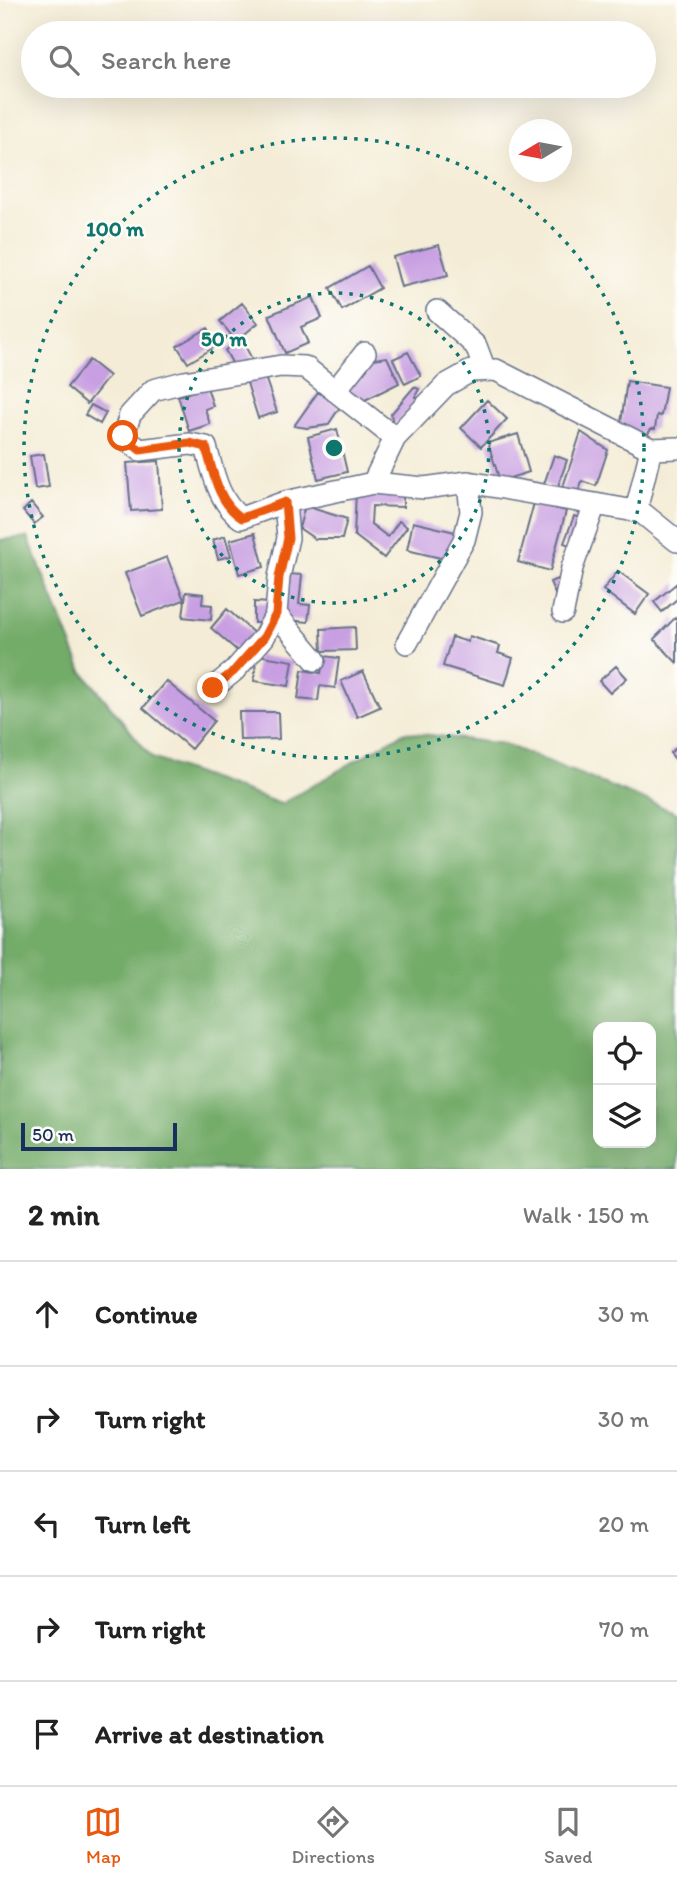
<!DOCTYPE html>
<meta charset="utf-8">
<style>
:root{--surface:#fff;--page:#f6f6f6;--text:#222;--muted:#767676;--line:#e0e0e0;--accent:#ea580c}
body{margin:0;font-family:Itim,sans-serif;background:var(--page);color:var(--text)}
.controls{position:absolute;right:21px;bottom:21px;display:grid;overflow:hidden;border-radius:14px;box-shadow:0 7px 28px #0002}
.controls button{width:63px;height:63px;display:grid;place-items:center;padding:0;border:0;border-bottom:2px solid var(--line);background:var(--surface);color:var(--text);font:35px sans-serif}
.compass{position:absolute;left:509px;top:119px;width:63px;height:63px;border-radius:50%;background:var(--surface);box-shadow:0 7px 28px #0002;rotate:260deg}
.scale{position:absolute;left:21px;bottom:18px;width:156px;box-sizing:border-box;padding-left:7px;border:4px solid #1b2f5e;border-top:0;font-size:19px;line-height:24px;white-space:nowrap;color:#1b2f5e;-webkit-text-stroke:5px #fdfcf7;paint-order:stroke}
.stop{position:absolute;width:21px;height:21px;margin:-16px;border:5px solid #ea580c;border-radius:50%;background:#fff}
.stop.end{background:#ea580c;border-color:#fff;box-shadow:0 2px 7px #0008}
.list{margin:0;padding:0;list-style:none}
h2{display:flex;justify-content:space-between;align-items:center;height:91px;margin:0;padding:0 28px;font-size:30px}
h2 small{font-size:23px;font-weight:400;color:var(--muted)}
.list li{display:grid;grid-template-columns:46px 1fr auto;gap:21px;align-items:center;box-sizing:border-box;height:105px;padding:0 28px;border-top:2px solid var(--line)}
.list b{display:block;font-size:26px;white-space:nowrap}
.list em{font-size:23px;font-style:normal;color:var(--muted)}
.icon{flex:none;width:38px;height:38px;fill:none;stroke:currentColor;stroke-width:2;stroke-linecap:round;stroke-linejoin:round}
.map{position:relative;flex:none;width:677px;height:1169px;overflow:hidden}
.search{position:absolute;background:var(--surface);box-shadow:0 7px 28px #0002;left:21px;right:21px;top:21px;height:77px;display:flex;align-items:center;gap:18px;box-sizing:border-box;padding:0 24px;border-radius:38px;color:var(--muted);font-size:26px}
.sheet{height:616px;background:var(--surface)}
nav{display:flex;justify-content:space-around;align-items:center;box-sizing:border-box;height:98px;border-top:2px solid var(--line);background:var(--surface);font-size:19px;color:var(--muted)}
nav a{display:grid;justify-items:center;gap:4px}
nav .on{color:var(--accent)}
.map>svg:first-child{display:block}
.forest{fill:#73ab69;stroke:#476d64;stroke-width:2;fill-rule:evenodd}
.building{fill:#c89fe2}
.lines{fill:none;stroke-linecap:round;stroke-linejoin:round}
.minor-casing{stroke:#677188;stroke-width:24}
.minor{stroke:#fff;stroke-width:21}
.route{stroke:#ea580c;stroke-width:9}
.ring{fill:none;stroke:#0f766e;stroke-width:3.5;stroke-dasharray:3.5 7}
.centre{fill:#0f766e;stroke:#fdfcf7;stroke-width:3.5}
.ring-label{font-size:21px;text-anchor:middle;font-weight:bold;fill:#0f766e;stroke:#fdfcf7;stroke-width:5;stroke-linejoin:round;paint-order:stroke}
</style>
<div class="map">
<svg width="677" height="1169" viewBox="0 0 677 1169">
<rect width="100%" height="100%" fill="#fdfcf7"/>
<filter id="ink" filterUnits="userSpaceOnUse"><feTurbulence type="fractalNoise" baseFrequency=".0143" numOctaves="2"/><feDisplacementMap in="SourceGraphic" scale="14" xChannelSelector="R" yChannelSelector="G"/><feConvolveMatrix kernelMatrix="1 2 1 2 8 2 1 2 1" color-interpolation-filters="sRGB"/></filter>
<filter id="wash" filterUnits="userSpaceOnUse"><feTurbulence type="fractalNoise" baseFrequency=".00686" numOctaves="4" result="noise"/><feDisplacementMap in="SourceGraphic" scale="28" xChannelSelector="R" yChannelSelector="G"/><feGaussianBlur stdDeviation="1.57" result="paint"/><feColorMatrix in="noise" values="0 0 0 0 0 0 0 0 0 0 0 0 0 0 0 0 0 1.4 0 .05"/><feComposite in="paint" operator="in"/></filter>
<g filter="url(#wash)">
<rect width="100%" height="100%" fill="#f4ecd6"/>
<path class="forest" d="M28,537L82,671L152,758L281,804L405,732L504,744L677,813V1169H0V540ZM598,1027H651V1143H598Z"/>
<g id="blocks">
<path class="building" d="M439,245L448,275L401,287L393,257Z
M368,266L380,288L342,310L330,288Z
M313,297L322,318L301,327L308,343L285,353L269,315Z
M242,303L258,323L236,341L220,321Z
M208,328L218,345L188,363L177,346Z
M242,340L253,361L236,370L225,350Z
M408,352L421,376L405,384L393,359Z
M387,357L399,383L359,403L344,391L367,360Z
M89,360L109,376L87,404L67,387Z
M265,377L277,412L258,418L247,383Z
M627,381L666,387L661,416L657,415L655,429H651L648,434L620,430Z
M207,387L213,406L205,409L210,424L189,431L178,396Z
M414,387L419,389L415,397L423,400L393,425L391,414Z
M318,392L340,407L328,425L307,428L294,426Z
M487,400L507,419L481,447L461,428Z
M91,405L106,413L100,424L85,415Z
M337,429L347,472L318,479L308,437Z
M581,432L608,450L596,486L582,481L578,495L562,490Z
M518,434L529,472L500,481L488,443Z
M44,454L49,487L35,489L30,456Z
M554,455L567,460L557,489L544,484Z
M159,461L162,509L131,511L127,463Z
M356,492L403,494V507L372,506L371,524L388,537L399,521L407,527L384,558L354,535Z
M31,503L43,517L34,524L23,511Z
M534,503L566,511L550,571L518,562Z
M305,506L347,519L342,539H315L299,528Z
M574,516L584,520L574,547L564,543Z
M413,522L455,532L449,560L407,550Z
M255,533L264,567L239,574L230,540Z
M225,536L231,556L218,559L213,540Z
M167,557L184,600L142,616L125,573Z
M618,571L649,594L635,614L603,590Z
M287,574L302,575L299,604L310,605L308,622L288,620L283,611Z
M557,579L564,596L557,599L550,582Z
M677,583V599L662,612L654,602Z
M186,592L203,594L202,604L212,605L211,620L183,617Z
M254,602L270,603L269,623H254Z
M227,609L257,636L241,654L211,628Z
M675,618L677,621V663L654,639Z
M355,627L356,650L322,651L321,629Z
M469,636L500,646L498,653L513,658L505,685L443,666L452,637L468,642Z
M257,655L293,661L289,686L254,681Z
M324,656L339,658L335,688L320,686L318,701L298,699L302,670L321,673Z
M616,666L627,678L610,693L599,681Z
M363,671L380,707L357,717L341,681Z
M166,681L214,721L191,749L143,708Z
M239,712H278L279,739L240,740Z
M677,747V761L670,753Z"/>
</g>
</g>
<g filter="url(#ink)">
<use href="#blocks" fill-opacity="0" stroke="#677188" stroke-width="2"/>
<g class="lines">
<defs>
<path id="minor" d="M437,311L476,346L485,370
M335,391L365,353
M395,438L446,385L471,371L496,370L651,449L636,511
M651,449L677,448
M285,502L241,518C219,503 213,472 206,447L190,444L140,450L123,437L130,415L153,390L184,382L281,366L305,367L395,438L373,483
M563,612L572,568L595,504
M276,614L315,660
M407,643L464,540L471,512L468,482
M213,688L234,671L264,637L276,614L279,577L288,538L285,502L373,483L424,488L468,482L641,512L677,541"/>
</defs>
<use href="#minor" class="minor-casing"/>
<use href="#minor" class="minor"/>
</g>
</g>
<g class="lines" filter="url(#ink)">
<path class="route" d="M123,436L140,450L190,443L206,447C213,472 218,503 242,518L285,502L288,538L279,577L276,614L264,637L234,671L213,688"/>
</g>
<g class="ring">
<circle cx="334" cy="448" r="155"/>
<circle cx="334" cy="448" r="310"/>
</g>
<circle cx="334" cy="448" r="10" class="centre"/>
<g class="ring-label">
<text x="115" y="236">100 m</text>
<text x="224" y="346">50 m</text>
</g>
</svg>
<div class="controls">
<button><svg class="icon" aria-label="locate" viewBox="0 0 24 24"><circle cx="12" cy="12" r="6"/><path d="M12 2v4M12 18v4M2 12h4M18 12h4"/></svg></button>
<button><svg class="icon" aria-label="layers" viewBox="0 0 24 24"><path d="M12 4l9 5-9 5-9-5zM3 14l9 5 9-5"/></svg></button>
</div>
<svg class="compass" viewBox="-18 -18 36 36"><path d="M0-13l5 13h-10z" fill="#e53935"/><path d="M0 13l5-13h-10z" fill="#767676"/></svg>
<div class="scale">50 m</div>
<div class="stop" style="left:123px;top:436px"></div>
<div class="stop end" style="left:213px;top:688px"></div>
<div class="search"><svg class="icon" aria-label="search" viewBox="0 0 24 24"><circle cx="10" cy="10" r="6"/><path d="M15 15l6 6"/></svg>Search here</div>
</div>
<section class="sheet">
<h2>2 min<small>Walk · 150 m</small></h2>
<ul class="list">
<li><svg class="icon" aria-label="ahead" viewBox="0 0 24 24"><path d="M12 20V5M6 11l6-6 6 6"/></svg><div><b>Continue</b></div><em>30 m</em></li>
<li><svg class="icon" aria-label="right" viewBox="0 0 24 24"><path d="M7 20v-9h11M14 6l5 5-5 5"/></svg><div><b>Turn right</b></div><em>30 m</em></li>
<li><svg class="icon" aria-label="left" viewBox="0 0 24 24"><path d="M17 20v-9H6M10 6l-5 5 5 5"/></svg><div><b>Turn left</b></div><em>20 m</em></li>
<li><svg class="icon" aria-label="right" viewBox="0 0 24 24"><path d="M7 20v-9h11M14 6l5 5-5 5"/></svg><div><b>Turn right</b></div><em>70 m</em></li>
<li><svg class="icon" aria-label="arrive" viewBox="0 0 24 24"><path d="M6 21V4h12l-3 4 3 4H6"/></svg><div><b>Arrive at destination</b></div></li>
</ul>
</section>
<nav>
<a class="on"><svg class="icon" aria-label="map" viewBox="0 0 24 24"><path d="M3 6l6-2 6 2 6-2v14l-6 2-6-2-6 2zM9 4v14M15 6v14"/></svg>Map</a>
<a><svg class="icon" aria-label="directions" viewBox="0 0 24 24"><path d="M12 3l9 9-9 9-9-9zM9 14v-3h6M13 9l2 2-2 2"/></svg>Directions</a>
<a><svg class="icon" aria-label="saved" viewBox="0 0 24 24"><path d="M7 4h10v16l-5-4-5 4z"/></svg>Saved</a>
</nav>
